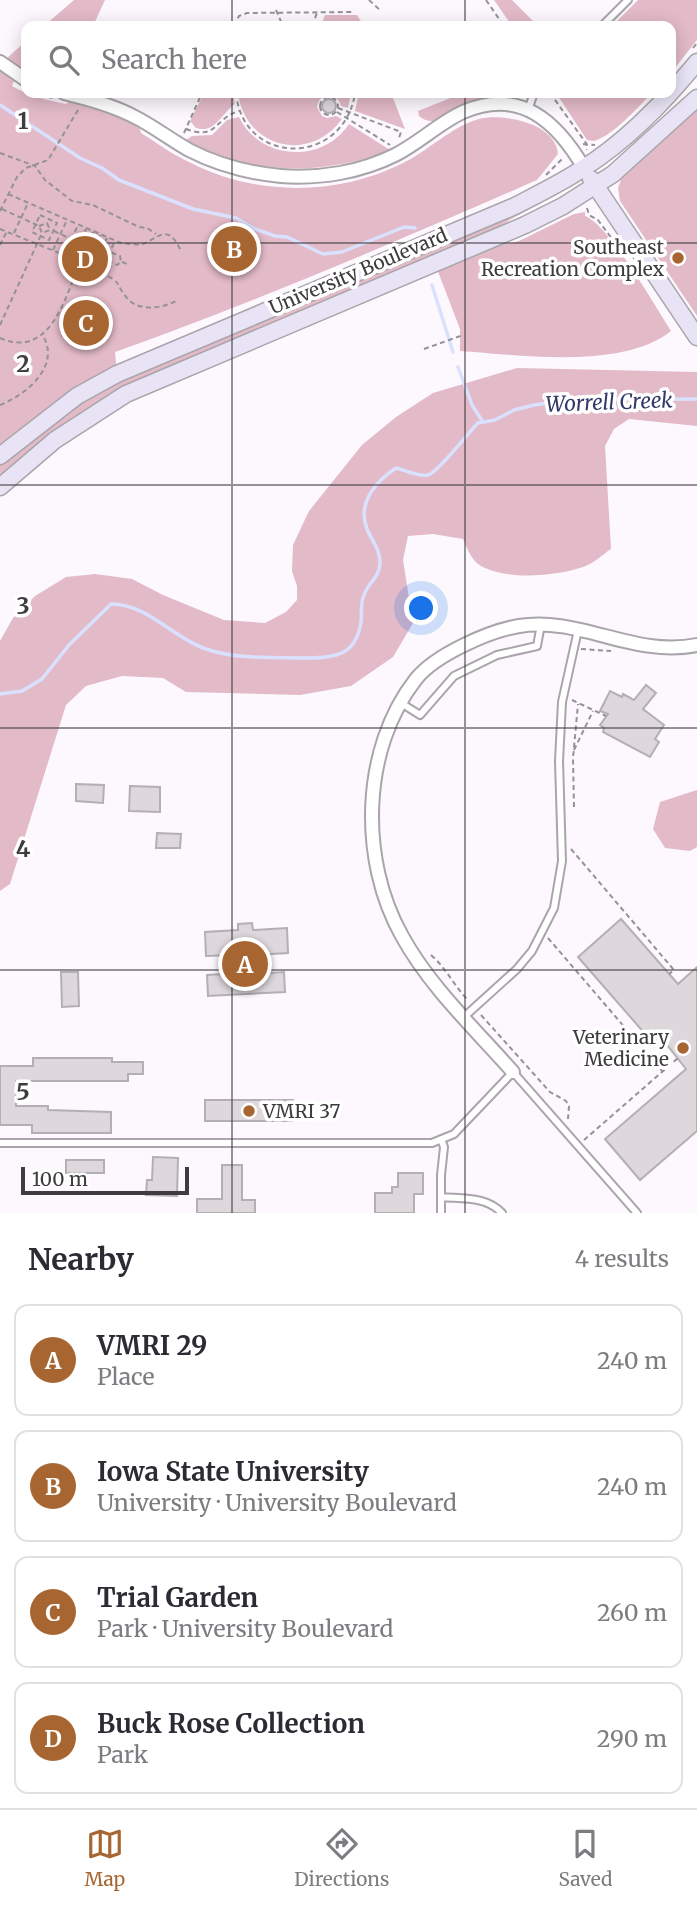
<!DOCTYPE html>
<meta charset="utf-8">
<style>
:root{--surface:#fff;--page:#f2f2f3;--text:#2b2b33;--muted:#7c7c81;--line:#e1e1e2;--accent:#a76631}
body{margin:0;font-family:Merriweather,serif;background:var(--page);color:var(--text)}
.scale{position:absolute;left:21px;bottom:18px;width:168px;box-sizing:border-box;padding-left:7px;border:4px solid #3e3c3e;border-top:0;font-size:19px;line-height:24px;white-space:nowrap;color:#3e3c3e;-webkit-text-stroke:5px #fff;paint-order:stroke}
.you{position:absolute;left:422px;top:609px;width:24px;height:24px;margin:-18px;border:5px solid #fff;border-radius:50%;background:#1a73e8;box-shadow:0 0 0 10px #1a73e833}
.badge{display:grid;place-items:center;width:46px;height:46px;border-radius:50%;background:var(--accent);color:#fff;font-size:23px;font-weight:700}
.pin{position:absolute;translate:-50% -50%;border:4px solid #fff;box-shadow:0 2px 7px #0006}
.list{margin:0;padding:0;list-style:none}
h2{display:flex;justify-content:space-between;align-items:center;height:91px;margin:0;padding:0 28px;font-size:30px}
h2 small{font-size:23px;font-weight:400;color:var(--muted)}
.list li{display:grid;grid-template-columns:46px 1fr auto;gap:21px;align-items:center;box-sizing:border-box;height:112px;margin:0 14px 14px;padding:0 14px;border:2px solid var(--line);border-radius:14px}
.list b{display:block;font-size:26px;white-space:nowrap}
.list p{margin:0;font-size:23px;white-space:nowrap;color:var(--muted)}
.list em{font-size:23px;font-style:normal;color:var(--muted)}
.icon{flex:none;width:38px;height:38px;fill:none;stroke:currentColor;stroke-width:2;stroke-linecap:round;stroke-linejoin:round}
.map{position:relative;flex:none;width:697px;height:1213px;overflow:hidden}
.search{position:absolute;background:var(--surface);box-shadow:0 4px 18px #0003;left:21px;right:21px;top:21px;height:77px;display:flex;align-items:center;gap:18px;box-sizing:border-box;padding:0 24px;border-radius:14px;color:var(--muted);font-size:26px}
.sheet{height:595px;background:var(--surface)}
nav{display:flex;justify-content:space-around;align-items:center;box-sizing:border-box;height:98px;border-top:2px solid var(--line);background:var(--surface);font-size:19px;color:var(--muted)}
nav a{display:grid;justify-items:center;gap:4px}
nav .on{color:var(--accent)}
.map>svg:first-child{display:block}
.green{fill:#e3bac8}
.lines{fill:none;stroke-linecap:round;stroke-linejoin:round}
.stream{stroke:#dae1fe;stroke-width:3.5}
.building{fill:#ded8dc;stroke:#b4afb3;stroke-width:2}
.lane-casing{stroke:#a9a5aa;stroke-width:10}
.street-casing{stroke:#a9a5aa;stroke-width:16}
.secondary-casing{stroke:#a9a5aa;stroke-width:19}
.path{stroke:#959296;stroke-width:2;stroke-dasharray:5 3.5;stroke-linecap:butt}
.lane{stroke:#fff;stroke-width:6}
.street{stroke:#fff;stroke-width:12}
.secondary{stroke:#e8e4f6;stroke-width:16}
.grid{fill:none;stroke:#3e3c3e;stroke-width:2;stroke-opacity:0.55}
.poi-dot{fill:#a76631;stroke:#fff;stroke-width:2.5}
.labels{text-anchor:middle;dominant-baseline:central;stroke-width:7;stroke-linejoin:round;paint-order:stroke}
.poi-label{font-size:19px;fill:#3e3c3e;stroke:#fff;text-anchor:end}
.street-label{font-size:19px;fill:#3e3c3e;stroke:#fff}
.water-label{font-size:21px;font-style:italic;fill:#333968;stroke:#fff}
.grid-label{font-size:23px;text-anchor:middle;font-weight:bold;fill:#3e3c3e;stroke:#fff;stroke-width:7;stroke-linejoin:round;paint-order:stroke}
</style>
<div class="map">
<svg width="697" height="1213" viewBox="0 0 697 1213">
<rect width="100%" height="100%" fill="#fcf8fe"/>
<path class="green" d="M74,0H105L93,26H44Z
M494,0H512L538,26H512Z
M638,0H697V40L671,73V26H612Z
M325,15H357L364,26H321Z
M26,41V74L6,59Z
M0,62L9,70L10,79L14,81L12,86C29,96 47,100 66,104L76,96L136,117L141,133C157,143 173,155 191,163C256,196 336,196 401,164C427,152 452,126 479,119C503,113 556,123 558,154L537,180C398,241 258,301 115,352L117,374L0,456Z
M204,93H233L235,104C221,114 215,134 196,128L190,121Z
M238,93H351L348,108L341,106C337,91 320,91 317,107L322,116L327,118L336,116L342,119C310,164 245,148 238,93Z
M359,93H391L405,129L355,111Z
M463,93H525C511,104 492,97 476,101C462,105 452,112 440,119C432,123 425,121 419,116L418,111Z
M556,93H652C637,108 614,135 594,141L587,140Z
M697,106V316L620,201L618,188L623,174L658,145Z
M239,117C260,161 323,164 349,124L390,150C320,177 252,175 186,140L192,136L212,135L227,120Z
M519,210L520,214L486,234L132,384L57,430L0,476V464C36,431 76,406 117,381Z
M585,212V216C609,225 655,306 671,331C623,370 519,355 460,351V329L437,269L492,247L519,241L574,214Z
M517,368L697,372V426L629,419L614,429L605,446L611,549C602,555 593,564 583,567C556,576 512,580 485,568C472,563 468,550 463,539L433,534L408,536L403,560L413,623L393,657L351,686L300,695L186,692L163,678L122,676L86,686L66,705L10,884L0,891V641L13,618L35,596L66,577L95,574L132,579L163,595L224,620L265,623L286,612L297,600V586L292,571L293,545L309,511L362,445L396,417L433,393Z
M697,790V847L690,851L665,848L653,829L660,802Z"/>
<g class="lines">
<path class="stream" d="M0,105L80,158L102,168L119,180L193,209L236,218L255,229L275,236L287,237L323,254L342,252L404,227L415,228
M432,285L453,352
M458,367L472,405L483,422
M0,694L22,691L42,679L69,645L111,604C148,604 173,638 206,649C238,660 274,657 307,658C336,658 356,655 361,622C362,614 360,603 364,595C368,583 380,577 380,563C380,548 372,542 367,529C357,503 375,482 396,468C405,470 418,477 428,475C437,473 468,433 478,423L495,420L514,410L534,405L568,400L697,399"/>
</g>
<path class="building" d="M322 106a7 7 0 1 1 14 0a7 7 0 1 1-14 0Z
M646,685L656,693L643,709L664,725L655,739L659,742L650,757L603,732L604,728L600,725L608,714L600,711L610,691L622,697L623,694L634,700Z
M76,784L104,785L103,803L76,801Z
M130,786L160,787V812L129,811Z
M157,833L181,834L180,848H156Z
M621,919L678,984L697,967V1131L640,1180L605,1139L686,1069L667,1045L660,1051L578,957Z
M252,923L253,930L287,928L288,953L252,955L253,974L284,972L285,992L208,996L207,975L239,973L238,955L206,956L205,932L238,930V924Z
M61,972H78L79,1006L62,1007Z
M33,1058H112V1062H143V1074H128V1081H16V1106H48V1110L111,1112V1133H32V1125H0V1066H33Z
M205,1100H293V1121H205Z
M153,1157L178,1158L177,1196L146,1195L147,1180H152Z
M66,1160H104V1173H66Z
M222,1165H242V1200H255V1213H197V1199H222Z
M398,1173H423V1194H414V1213H375V1193H392V1187H398Z"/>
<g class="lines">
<defs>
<path id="lane" d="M602,26L628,0
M528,110L534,93
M401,703L420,715L454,676L497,655L537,646L541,624
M464,1017L517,969L532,951L554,908L562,861L559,761L562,702L578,630
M0,1143H432L454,1134L513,1072L637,1213
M441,1197C463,1199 486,1196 502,1213
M441,1213V1175L444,1147L441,1139"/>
<path id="street" d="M0,62L26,80
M64,93C88,99 112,105 135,117C153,126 171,140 189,150C218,165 249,173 281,176C320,179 361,172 395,155C419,143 439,123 463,112C520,87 557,122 584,168
M513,1072C475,1029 430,987 402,936C359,860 361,749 416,679C435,655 489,631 519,626C580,616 634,658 697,645"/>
<path id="secondary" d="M591,179L697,337
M0,456L77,396L117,374L515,206C538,194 561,183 582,169C627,141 664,102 697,62
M0,487L55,440L126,394L525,225L563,206L613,174L697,98"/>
</defs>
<use href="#lane" class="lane-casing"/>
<use href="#street" class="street-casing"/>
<use href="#secondary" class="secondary-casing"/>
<path class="path" d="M369,0L381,11
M486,0L504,26
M276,10L283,26
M234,26L239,16L247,13L352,12
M312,26L318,10
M693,48L697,43
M33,93L52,98
M236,93C243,167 344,167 355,93
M550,93L586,143L587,150
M320 106a9 9 0 1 1 18 0a9 9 0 1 1-18 0Z
M338,108L401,132L399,138
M337,112L390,145
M186,129C218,141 214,118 239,111
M184,133L202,93
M583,144L595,145
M0,153L35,166L45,180L72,201L93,205L139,227L147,228L156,234
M546,175L564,157
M8,194L121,243L140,245C159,239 167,221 181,251
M587,208L589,215L598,220L624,255
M2,209L39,226L42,233L50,230L47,223L39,226
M0,211L17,177L26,168L48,160L78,110
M40,215L57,223L49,240L32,232Z
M0,229L64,255L62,260L98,277L100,273C124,282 114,284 128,299C139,312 163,308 176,301
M54,231L71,239
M14,233L28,203
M81,239L86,229
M69,243L117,265L121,262L120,256L72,236
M88,243L93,232
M0,245L7,231
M96,246L100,235
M102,249L107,238
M53,250L67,220
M64,255L78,225
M71,262L78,248
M122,262L127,264
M77,267L85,251
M85,270L92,254
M101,271L115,241
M92,273L99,257
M0,325L42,233
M0,338C49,359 64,301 78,268
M424,349L463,335
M0,405C26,395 61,366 43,336
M581,649L611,651
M572,700L606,716
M574,750L593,711
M574,807L573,758L578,704
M571,849L674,970L669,974
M548,938L663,1072
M431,955C447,969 454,986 468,1000
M481,1015L550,1092L566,1101L569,1106L568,1119
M584,1140L678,1058"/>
<use href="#lane" class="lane"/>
<use href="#street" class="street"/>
<use href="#secondary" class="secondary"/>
</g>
<path class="grid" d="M232,0V26M465,0V26M232,93V1213M465,93V1213M0,243H697M0,485H697M0,728H697M0,970H697"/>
<g class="poi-dot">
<circle cx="678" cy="258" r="7"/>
<circle cx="683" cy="1048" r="7"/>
<circle cx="249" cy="1111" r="7"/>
</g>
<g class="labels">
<g class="poi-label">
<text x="664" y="247">Southeast<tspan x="664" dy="22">Recreation Complex</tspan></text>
<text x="669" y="1037">Veterinary<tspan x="669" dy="22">Medicine</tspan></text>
<text x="263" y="1111" text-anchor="start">VMRI 37</text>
</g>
<g class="street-label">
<text transform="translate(358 271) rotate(-23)">University Boulevard</text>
</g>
<g class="water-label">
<text transform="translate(609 402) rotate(-2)">Worrell Creek</text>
</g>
</g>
<g class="grid-label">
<text x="23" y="129">1</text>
<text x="23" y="372">2</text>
<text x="23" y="614">3</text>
<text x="23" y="857">4</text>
<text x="23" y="1100">5</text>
</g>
</svg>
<div class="scale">100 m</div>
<div class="you"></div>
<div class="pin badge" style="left:245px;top:964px">A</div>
<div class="pin badge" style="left:234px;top:249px">B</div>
<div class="pin badge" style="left:86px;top:323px">C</div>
<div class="pin badge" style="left:85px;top:259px">D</div>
<div class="search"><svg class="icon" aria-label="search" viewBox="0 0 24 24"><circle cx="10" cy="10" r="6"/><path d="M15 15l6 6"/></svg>Search here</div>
</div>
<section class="sheet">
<h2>Nearby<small>4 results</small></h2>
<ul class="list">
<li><span class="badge">A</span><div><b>VMRI 29</b><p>Place</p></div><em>240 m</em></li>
<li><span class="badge">B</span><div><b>Iowa State University</b><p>University · University Boulevard</p></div><em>240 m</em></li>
<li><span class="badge">C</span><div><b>Trial Garden</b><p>Park · University Boulevard</p></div><em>260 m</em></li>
<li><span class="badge">D</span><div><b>Buck Rose Collection</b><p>Park</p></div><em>290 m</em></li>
</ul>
</section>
<nav>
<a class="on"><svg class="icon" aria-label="map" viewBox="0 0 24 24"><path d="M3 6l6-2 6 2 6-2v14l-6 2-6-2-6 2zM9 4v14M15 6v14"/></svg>Map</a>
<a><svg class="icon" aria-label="directions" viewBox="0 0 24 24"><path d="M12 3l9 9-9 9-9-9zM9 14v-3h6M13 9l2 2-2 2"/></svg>Directions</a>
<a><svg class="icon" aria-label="saved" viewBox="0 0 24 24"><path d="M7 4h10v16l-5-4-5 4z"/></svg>Saved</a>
</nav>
